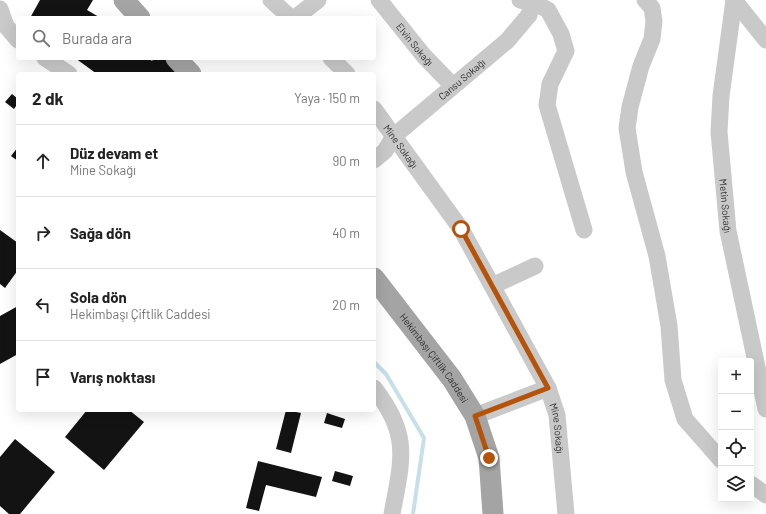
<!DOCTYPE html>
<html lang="tr">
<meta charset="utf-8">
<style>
:root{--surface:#fff;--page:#f6f6f6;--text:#222;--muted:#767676;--line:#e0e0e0}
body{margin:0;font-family:Barlow,sans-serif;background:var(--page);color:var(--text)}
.controls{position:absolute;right:12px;bottom:12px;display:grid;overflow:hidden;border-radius:4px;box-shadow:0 4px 16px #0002}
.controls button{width:36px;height:36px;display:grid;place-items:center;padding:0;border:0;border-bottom:1px solid var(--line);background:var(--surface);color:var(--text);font:20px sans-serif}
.stop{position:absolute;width:12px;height:12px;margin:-9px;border:3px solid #b45309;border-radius:50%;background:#fff}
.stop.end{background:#b45309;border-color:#fff;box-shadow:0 1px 4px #0008}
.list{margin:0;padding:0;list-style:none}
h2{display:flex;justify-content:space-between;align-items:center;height:52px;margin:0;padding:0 16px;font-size:17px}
h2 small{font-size:13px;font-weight:400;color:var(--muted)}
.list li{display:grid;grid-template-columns:26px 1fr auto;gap:12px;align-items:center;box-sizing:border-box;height:72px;padding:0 16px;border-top:1px solid var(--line)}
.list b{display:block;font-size:15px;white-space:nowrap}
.list p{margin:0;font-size:13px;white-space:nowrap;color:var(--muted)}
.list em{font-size:13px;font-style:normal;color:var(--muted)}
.icon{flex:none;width:22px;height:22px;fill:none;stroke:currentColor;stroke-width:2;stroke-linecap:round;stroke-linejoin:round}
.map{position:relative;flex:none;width:766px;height:514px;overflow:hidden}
.search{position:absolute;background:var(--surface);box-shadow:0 4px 16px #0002;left:16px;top:16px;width:360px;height:44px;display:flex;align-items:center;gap:10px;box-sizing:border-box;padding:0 14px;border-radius:4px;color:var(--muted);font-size:15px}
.panel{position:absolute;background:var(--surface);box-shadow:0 4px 16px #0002;left:16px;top:72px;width:360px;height:340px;border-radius:4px}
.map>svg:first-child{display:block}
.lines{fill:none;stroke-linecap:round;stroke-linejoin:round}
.stream{stroke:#c7dfe7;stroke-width:4}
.building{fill:#131313}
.minor{stroke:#c9c9c9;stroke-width:17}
.major{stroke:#a4a4a4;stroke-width:21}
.route{stroke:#b45309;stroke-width:5}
.labels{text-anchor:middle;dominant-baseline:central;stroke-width:4;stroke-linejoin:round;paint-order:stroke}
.street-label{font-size:10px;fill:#2c2c2c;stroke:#fff}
</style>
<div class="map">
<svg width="766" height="514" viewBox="0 0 766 514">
<rect width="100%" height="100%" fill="#fff"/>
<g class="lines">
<path class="stream" d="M374,362L386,374L424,438L413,514"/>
</g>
<path class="building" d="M40,0H93L87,10L99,17L30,18Z
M75,58H149L152,61L154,58H167L179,74H97Z
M12,94L18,99V103L14,109L5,102Z
M18,147V161L11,156Z
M0,230L18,243V270L5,288L0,284Z
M18,306V354L0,364V316Z
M87,410H129L144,422L104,470L65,437Z
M286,410L301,413L291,453L276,449Z
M327,413L345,419L342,428L324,423Z
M15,439L55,472L20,514H9L0,506V457Z
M258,461L322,477L316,497L266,485L259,511L246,508Z
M335,471L353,476L350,486L332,481Z"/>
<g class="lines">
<g class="minor">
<path d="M271,0L291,18"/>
<path id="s1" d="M379,0L424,56L453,86"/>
<path d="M645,0L652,8L654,21L652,39L641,66L630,107L627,128L634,172L657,256L669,326L673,380L685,419L721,460"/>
<path id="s2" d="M734,0L721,96L719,132L728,231L766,409"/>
<path d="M734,0L766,40"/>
<path d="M532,2L548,10L561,34L566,51L550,84L547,105L584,230"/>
<path d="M0,9L6,26L18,40"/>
<path d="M295,18L318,0"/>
<path d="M45,58L69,74"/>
<path d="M331,58L347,74"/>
<path id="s3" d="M374,109L461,229L548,388L557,415L566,514"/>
<path id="s4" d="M374,160L385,151L394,136L507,41L529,15L532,2L520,0"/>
<path d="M492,286L535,266"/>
<path d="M374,388C411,435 402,460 392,514"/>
<path d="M475,416L548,388"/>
<path d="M751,484L766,495"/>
</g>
<g class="major">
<path d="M124,0L140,18"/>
<path d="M176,58L191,74"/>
<path id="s5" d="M374,278L452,379L475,416L489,458L493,514"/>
</g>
</g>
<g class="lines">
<path class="route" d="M461,229L548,388L475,416L489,458"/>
</g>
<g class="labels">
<g class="street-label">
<text stroke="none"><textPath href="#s1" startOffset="57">Elvin Sokağı</textPath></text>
<text stroke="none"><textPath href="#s4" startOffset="120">Cansu Sokağı</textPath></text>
<text stroke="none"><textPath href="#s3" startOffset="46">Mine Sokağı</textPath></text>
<text stroke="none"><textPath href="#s2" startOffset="207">Metin Sokağı</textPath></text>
<text stroke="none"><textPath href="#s5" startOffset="100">Hekimbaşı Çiftlik Caddesi</textPath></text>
<text stroke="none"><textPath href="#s3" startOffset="371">Mine Sokağı</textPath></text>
</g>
</g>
</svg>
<div class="controls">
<button>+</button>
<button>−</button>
<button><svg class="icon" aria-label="locate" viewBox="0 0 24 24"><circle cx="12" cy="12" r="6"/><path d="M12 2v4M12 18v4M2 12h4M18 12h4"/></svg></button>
<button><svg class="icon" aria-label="layers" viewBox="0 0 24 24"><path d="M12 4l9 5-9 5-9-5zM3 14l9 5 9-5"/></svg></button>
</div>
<div class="stop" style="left:461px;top:229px"></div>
<div class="stop end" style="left:489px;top:458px"></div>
<div class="search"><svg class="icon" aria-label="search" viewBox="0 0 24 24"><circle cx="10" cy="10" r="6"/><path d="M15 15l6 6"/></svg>Burada ara</div>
<section class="panel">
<h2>2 dk<small>Yaya · 150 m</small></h2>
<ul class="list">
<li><svg class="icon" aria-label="ahead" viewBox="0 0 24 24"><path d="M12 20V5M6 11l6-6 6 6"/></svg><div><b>Düz devam et</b><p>Mine Sokağı</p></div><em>90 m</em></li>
<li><svg class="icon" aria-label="right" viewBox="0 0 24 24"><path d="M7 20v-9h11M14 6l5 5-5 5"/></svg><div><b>Sağa dön</b></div><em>40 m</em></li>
<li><svg class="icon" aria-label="left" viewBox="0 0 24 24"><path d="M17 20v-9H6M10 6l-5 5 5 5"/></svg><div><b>Sola dön</b><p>Hekimbaşı Çiftlik Caddesi</p></div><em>20 m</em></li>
<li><svg class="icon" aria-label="arrive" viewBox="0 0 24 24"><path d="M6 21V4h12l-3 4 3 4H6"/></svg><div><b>Varış noktası</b></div></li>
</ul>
</section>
</div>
